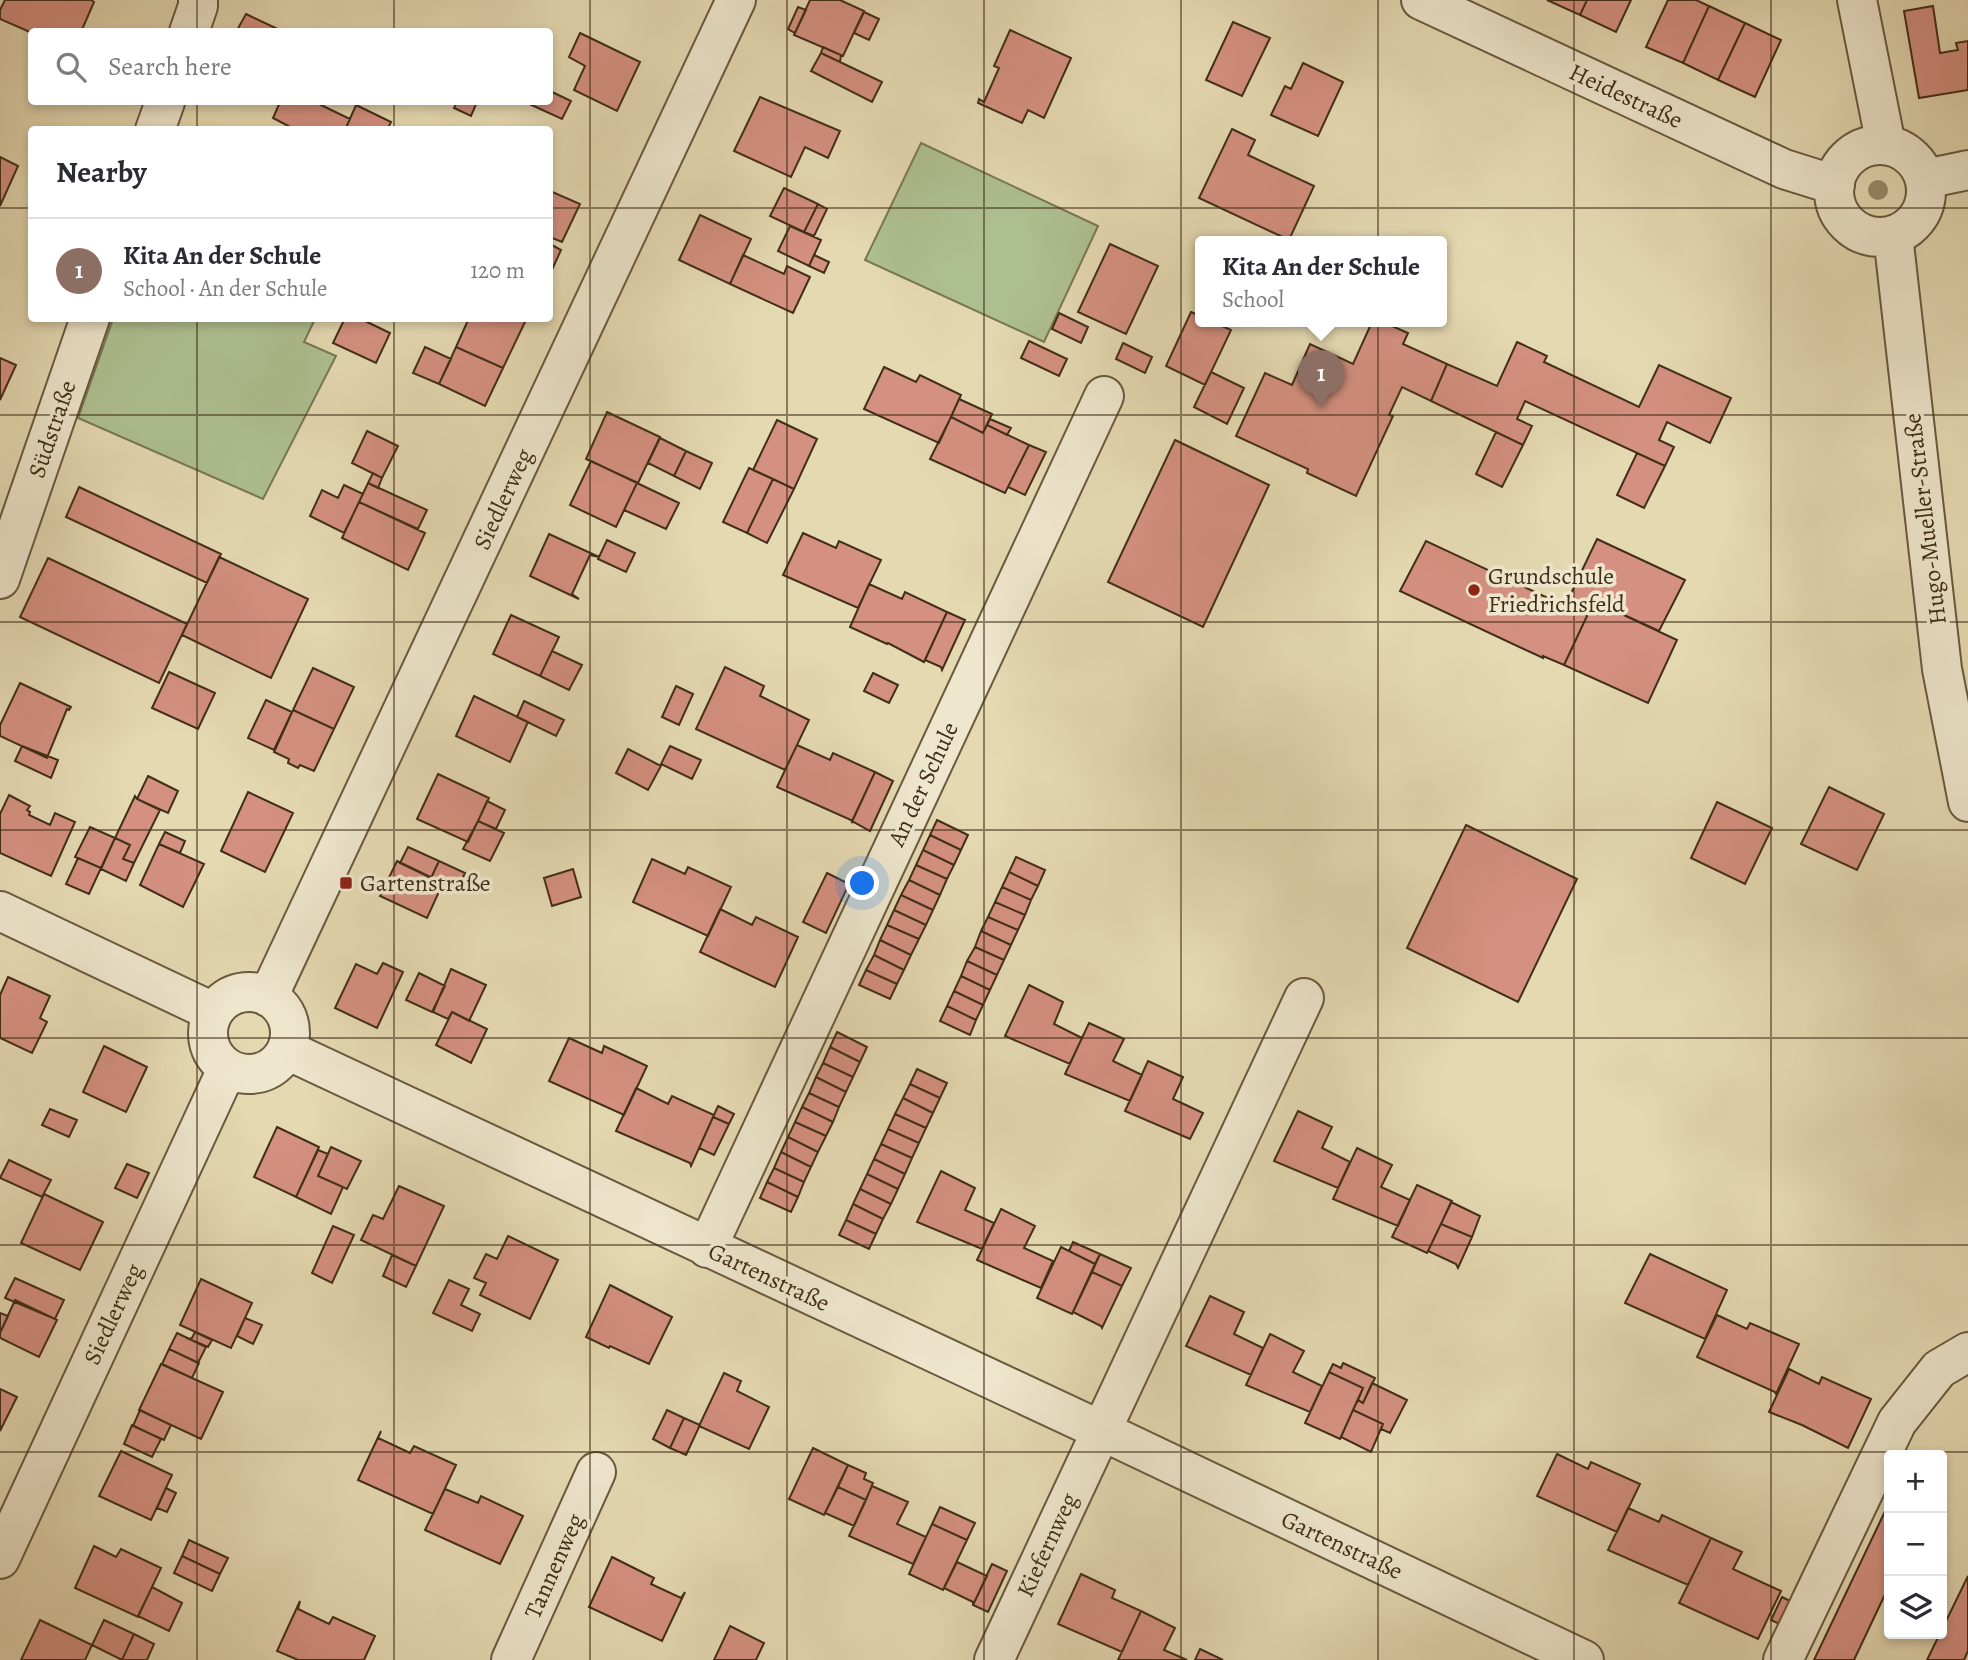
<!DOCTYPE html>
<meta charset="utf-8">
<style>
:root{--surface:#fff;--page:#f2f2f3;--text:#2b2b33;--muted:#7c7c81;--line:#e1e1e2;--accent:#b45309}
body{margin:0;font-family:Alegreya,serif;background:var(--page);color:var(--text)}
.controls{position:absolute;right:21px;bottom:21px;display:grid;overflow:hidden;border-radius:7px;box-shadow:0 4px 10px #0003}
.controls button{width:63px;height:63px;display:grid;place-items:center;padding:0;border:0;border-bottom:2px solid var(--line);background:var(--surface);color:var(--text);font:35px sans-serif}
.you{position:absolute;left:863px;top:884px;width:24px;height:24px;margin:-18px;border:5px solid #fff;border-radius:50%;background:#1a73e8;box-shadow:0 0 0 10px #1a73e833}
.badge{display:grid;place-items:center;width:46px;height:46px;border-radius:50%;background:var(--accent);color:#fff;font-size:23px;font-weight:700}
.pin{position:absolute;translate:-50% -58px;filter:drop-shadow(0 2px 4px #0008)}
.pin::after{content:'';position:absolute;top:37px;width:24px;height:21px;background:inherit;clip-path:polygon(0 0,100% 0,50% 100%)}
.popup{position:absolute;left:1195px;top:236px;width:252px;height:91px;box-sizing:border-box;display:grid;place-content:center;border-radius:7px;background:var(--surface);filter:drop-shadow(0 2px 5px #0005);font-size:23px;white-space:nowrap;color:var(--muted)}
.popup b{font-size:26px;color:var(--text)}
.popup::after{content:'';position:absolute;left:50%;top:100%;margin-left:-14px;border:14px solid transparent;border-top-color:var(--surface)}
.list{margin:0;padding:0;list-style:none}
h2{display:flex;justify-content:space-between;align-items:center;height:91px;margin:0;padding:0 28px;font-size:30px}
h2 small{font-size:23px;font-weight:400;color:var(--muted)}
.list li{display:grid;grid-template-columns:46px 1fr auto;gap:21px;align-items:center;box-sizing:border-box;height:105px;padding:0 28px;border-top:2px solid var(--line)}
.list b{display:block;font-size:26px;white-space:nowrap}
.list p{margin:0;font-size:23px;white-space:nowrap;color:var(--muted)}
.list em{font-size:23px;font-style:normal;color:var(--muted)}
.icon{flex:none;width:38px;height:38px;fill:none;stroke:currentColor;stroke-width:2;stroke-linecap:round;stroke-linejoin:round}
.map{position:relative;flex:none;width:1968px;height:1660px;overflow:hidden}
.search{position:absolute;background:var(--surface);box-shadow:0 4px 10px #0003;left:28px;top:28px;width:525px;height:77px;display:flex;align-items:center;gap:18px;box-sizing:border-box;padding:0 24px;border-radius:7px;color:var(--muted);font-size:26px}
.panel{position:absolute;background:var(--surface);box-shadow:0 4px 10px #0003;left:28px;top:126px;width:525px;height:196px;border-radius:7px}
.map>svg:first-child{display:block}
.green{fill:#aec091;stroke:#787754;stroke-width:2}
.building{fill:#d49080;stroke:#412e18;stroke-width:2}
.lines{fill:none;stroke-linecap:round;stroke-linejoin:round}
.minor-casing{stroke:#6a593e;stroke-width:42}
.minor{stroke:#eee6cd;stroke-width:38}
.tree{fill:#978b6a}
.grid{fill:none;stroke:#412e18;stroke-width:2;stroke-opacity:0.55}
.poi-dot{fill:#8f2418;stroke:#eee6cd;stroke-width:2.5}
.labels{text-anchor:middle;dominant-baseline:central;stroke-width:7;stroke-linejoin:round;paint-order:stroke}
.street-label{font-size:24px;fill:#412e18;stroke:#eee6cd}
.poi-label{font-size:24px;fill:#412e18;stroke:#eee6cd;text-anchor:start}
</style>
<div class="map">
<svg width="1968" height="1660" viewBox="0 0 1968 1660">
<rect width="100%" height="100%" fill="#e5d9b2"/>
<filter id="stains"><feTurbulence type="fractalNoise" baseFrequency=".00286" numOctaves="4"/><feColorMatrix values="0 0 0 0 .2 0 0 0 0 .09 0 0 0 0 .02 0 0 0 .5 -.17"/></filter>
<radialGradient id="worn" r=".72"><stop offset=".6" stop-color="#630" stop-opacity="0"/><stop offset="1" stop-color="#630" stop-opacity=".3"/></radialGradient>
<path class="green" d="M921,143L1098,226L1044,342L865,260Z
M113,319H315L304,342L336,356L263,499L78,418Z"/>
<path class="building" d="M5,0H91L94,2L81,32L32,33L0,19V10Z
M810,0H840L864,11L843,56L794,35Z
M1547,0H1587L1580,15Z
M1587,0H1631L1616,32L1580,15Z
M1668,0H1696L1709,6L1683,63L1646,47Z
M1709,6L1745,23L1718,80L1683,63Z
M1933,6L1940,53L1958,50L1956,43L1968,41V90L1919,98L1904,11Z
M798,7L806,10L795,33L788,29Z
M864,12L879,19L869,40L854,33Z
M246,14L284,32H236Z
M1233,22L1270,38L1242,96L1206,80Z
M1745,23L1781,40L1755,97L1718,80Z
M1010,30L1071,58L1044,118L1028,110L1022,123L978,103L979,99L984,102L999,68L994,66Z
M580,33L640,62L617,111L574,90L585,66L569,57Z
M823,47L841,55L840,62L821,53Z
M821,53L882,82L872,102L811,71Z
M1303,63L1343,82L1318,136L1271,115L1285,86L1291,89Z
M550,91L571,101L562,119L525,102H550Z
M760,97L840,131L828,158L805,147L791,177L734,151Z
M280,102H323L321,105L350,119L345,130H296L273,118Z
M457,102H477L471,116L454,108Z
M356,105L391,122L387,130H345Z
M1232,129L1255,140L1248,155L1314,186L1289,240L1199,198Z
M0,157L18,166L0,206Z
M784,188L818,204L804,232L770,216Z
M550,191L580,204L562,242L550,237Z
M818,204L827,209L814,236L804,232Z
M700,215L751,239L730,284L679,260Z
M790,226L821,240L809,266L778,251Z
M550,244L561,250L550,274Z
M1110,244L1158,266L1126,334L1078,312Z
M743,255L784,274L787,266L810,277L793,313L730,284Z
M814,255L829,262L824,273L809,266Z
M1191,312L1200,316V322H1213L1231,330L1205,385L1166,366Z
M1059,313L1088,327L1081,343L1052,329Z
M345,318H359L390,333L376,363L333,343Z
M469,318H516L525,322L503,368L456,347Z
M1372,322H1383L1408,333L1403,344L1447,364L1431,401L1402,387L1389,415L1393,416L1356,496L1307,473L1308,469L1236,436L1265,373L1292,385L1310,344L1353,364Z
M1029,341L1067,359L1059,376L1021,358Z
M1517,342L1547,356L1544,362L1639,407L1659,365L1731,398L1710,443L1667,422L1659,440L1674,447L1665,466L1525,401L1517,419L1532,426L1523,445L1431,401L1447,364L1497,386Z
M1123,343L1152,357L1145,373L1116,359Z
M425,347L451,359L439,384L413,373Z
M456,347L503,368L485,406L439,384Z
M0,358L16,365L0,400Z
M884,367L916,382L920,375L961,395L939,443L864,409Z
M1211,372L1244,388L1227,424L1194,407Z
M959,399L992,414L983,433L951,417Z
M607,412L660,437L638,483L586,459Z
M951,417L983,433L987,425L1029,445L1005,493L930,459Z
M990,419L1011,428L1007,435L987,425Z
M777,420L817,439L794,489L753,470Z
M367,431L398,446L382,478L352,463Z
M1496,432L1523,445L1502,487L1476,474Z
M660,438L686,451L674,476L648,463Z
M1175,440L1269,485L1203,627L1108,582Z
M1029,445L1046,452L1025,495L1008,487Z
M686,451L712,463L700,489L674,476Z
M1637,453L1665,466L1644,508L1617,495Z
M591,461L637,483L616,527L570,505Z
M749,468L773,479L747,533L723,522Z
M373,473L382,478L378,488L368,483Z
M773,479L794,489L767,543L747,533Z
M368,483L427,510L418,529L359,502Z
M637,483L679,503L666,529L624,510Z
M344,485L363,494L344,533L310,516L322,490L338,498Z
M79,487L221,554L207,583L66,517Z
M359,502L425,533L408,570L342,538Z
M803,533L836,548L839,541L881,560L858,608L783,575Z
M549,534L599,557L590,555L572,594L579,599L530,576Z
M1597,539L1685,580L1659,631L1594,601L1564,665L1543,656V658L1400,591L1426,541L1565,606Z
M607,540L635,553L626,572L598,559Z
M219,557L308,599L271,678L182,635Z
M48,558L187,624L159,683L20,617Z
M869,584L902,599L905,592L947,612L924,662L888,643L887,644L850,627Z
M1594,601L1677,640L1648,703L1564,665Z
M947,612L965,620L942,670L941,667L925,660Z
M511,615L559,637L540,676L493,654Z
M552,651L582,665L569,690L540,676Z
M725,667L764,686L760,696L809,720L785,770L696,729Z
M313,668L354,687L334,729L293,710Z
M169,672L215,693L198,729L152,708Z
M873,673L898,685L889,703L864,691Z
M20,683L71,707L69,710L67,709L47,758L0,736V725Z
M676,686L693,694L679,725L662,717Z
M474,696L528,722L510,762L456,736Z
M266,700L292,712L274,750L248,738Z
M524,701L564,720L556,736L517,717Z
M293,710L334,729L314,771L300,765L298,768L288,763L289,759L274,752Z
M797,745L830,760L833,753L875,772L852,822L851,820L777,787Z
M22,746L58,760L51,778L15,761Z
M670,746L701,760L692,779L661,764Z
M628,749L661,766L648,790L616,773Z
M875,772L893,781L870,831L852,821Z
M438,774L489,798L468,842L417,819Z
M148,776L178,791L168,813L137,799Z
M1829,787L1884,814L1857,870L1801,844Z
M248,792L293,813L265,872L221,851Z
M9,795L30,806L27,810L30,812L29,815L50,825L55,813L75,822L51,876L0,853V814Z
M135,796L137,799L160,810L134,863L123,859L130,845L115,838Z
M487,801L505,810L496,829L478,821Z
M1717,802L1772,828L1745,884L1691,858Z
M937,820L968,835L961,850L930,835Z
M478,821L504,833L490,861L463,849Z
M1466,825L1577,879L1518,1002L1407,948Z
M90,827L115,838L101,868L75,857Z
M165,832L185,841L180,853L159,844Z
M930,835L961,850L954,865L923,850Z
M115,838L130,845L123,859L134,863L126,881L101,869Z
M159,844L204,864L183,907L140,885Z
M408,847L439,861L431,878L400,863Z
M923,850L954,865L947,879L916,865Z
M1016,857L1045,870L1038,886L1009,872Z
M78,858L101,868L89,894L66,884Z
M652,859L685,874L688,867L731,887L708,936L633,902Z
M397,861L443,883L427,918L380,896Z
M439,861L465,873L457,890L431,878Z
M916,865L947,879L940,895L909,880Z
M573,869L581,897L552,906L544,878Z
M1009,872L1038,886L1031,900L1002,887Z
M827,873L849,884L826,933L803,922Z
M909,880L940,895L933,910L901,895Z
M1002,887L1031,900L1025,915L995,902Z
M901,895L933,910L926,925L894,910Z
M995,902L1025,915L1018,930L988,917Z
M720,909L752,925L756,917L798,937L775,987L700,952Z
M894,910L926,925L919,939L887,925Z
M988,917L1018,930L1011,945L981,931Z
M887,925L919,939L911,955L880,940Z
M981,931L1011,945L1004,960L975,947Z
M880,940L911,955L904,970L874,955Z
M975,947L1004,960L997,975L967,961Z
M874,955L904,970L897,984L866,970Z
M967,961L997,975L990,990L961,976Z
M383,963L403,972L377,1028L335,1008L356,964L377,974Z
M451,969L486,985L469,1021L452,1012L448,1019L433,1012Z
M866,970L897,984L890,999L859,985Z
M419,973L445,986L432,1012L406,1000Z
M961,976L990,990L983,1005L954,991Z
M8,977L50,996L40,1018L47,1022L32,1053L0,1038V995Z
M1029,985L1063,1002L1054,1024L1082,1038L1070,1064L1005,1036Z
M954,991L983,1005L976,1020L947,1006Z
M947,1006L976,1020L970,1035L940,1021Z
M452,1012L487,1029L471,1063L436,1045Z
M1089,1023L1124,1039L1113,1061L1142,1075L1130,1101L1065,1074Z
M837,1032L867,1047L860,1062L830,1047Z
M569,1038L602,1053L604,1046L647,1066L624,1115L549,1081Z
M104,1046L147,1067L126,1112L83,1092Z
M830,1047L860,1062L853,1077L823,1063Z
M1148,1061L1183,1077L1173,1099L1203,1113L1190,1139L1125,1111Z
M823,1063L853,1077L846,1092L816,1077Z
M917,1069L947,1083L940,1098L910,1084Z
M816,1077L846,1092L839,1107L809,1093Z
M910,1084L940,1098L933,1113L903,1098Z
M636,1088L668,1104L672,1096L714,1115L691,1166L690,1163L616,1131Z
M809,1093L839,1107L833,1122L802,1107Z
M903,1098L933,1113L926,1128L895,1114Z
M718,1106L734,1114L729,1124L713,1117Z
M802,1107L833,1122L826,1136L795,1122Z
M50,1109L77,1120L69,1137L42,1125Z
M1298,1111L1332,1127L1322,1148L1350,1162L1338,1188L1274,1161Z
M895,1114L926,1128L919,1143L888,1129Z
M713,1117L729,1124L714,1155L699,1148Z
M795,1122L826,1136L818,1152L788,1137Z
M277,1127L319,1147L296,1197L254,1177Z
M888,1129L919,1143L912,1158L881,1144Z
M788,1137L818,1152L811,1167L781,1152Z
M881,1144L912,1158L905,1174L874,1159Z
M331,1147L361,1161L347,1189L318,1176Z
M1357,1148L1392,1165L1381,1187L1410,1200L1398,1226L1333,1199Z
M318,1150L328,1154L318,1176L343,1187L331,1214L296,1197Z
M781,1152L811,1167L804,1182L774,1168Z
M874,1159L905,1174L898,1189L867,1174Z
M9,1160L51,1180L42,1197L0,1178Z
M127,1164L149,1173L137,1198L115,1188Z
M774,1168L804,1182L798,1197L767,1182Z
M941,1171L975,1188L965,1210L994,1223L982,1249L917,1222Z
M867,1174L898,1189L891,1204L860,1189Z
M767,1182L798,1197L791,1212L760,1198Z
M1417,1185L1452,1201L1427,1253L1392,1237Z
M399,1186L444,1206L416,1266L361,1240L373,1215L383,1219Z
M860,1189L891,1204L883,1219L853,1204Z
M44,1194L103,1222L80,1270L21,1243Z
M1451,1202L1480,1216L1472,1237L1441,1224Z
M853,1204L883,1219L876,1234L846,1220Z
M1001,1209L1035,1226L1024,1248L1053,1261L1041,1288L977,1260Z
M846,1220L876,1234L869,1249L839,1235Z
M1441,1224L1472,1237L1458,1268L1456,1264L1428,1251Z
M333,1226L354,1235L332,1283L312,1273Z
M508,1236L558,1260L530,1319L480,1295L486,1283L474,1278L486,1254L497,1259Z
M1073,1242L1100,1254L1095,1264L1069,1251Z
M1061,1247L1095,1264L1072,1314L1037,1298Z
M1100,1254L1131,1268L1122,1286L1092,1272Z
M1650,1254L1727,1290L1705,1339L1625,1303Z
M392,1255L416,1266L406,1287L383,1276Z
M1092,1272L1122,1286L1102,1328L1101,1326L1073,1312Z
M15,1278L64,1300L55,1319L5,1298Z
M201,1279L252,1303L231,1348L180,1325Z
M449,1280L469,1289L461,1305L480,1314L472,1331L433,1313Z
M610,1285L672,1317L649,1364L610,1346L609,1348L586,1337Z
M1210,1296L1244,1312L1234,1334L1263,1348L1251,1375L1186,1346Z
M15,1300L57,1320L39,1357L0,1338V1333Z
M0,1313L8,1316L0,1333Z
M1717,1315L1747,1329L1750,1323L1799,1344L1776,1394L1775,1392L1697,1357Z
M245,1318L262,1325L253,1344L237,1336Z
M195,1332L212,1340L208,1347L189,1339L192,1338Z
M177,1333L206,1347L198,1363L169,1349Z
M1270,1334L1304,1351L1293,1372L1322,1386L1310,1412L1246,1385Z
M169,1349L199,1363L192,1378L162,1364Z
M1343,1363L1375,1378L1363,1403L1358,1400L1363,1388L1329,1372L1333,1364L1341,1368Z
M161,1364L223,1392L201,1439L139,1410Z
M1789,1369L1819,1384L1822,1377L1871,1399L1848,1448L1802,1425L1769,1412Z
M1329,1372L1363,1388L1340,1439L1305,1423Z
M724,1373L741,1381L737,1391L769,1407L749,1449L699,1426Z
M1372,1383L1407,1400L1390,1433L1381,1429L1383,1424L1353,1410L1358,1400L1363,1403Z
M0,1389L17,1397L0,1431Z
M140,1410L171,1425L164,1440L133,1426Z
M667,1410L684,1418L670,1448L653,1439Z
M1353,1410L1383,1424L1371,1452L1341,1437Z
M684,1418L700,1425L686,1455L670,1448Z
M132,1425L161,1439L152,1457L124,1444Z
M381,1431L378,1438L410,1453L414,1446L456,1465L433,1514L358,1480Z
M813,1448L848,1465L824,1515L789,1499Z
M121,1451L172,1475L151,1520L99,1496Z
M1557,1454L1588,1469L1591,1462L1640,1484L1617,1532L1537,1496Z
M848,1465L866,1473L864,1479L873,1483L866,1500L838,1487Z
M872,1486L908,1502L897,1524L926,1537L913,1564L849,1536Z
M838,1487L866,1500L854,1526L825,1513Z
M166,1488L176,1493L167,1512L157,1508Z
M445,1489L478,1503L481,1496L523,1516L500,1564L425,1530Z
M1889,1503V1586L1854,1660H1814Z
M940,1507L975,1523L967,1540L932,1524Z
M1628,1508L1659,1522L1662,1515L1711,1538L1688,1585L1608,1550Z
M932,1524L967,1540L943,1590L909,1574Z
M1711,1538L1742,1552L1733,1569L1781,1591L1758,1639L1679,1603Z
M189,1540L228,1558L220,1574L182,1556Z
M94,1546L116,1557L121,1549L161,1568L138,1617L75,1588Z
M182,1556L220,1574L212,1591L174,1573Z
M612,1557L654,1578L651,1584L681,1598L685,1592L662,1641L589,1607Z
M957,1562L987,1576L973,1605V1602L944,1588Z
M992,1564L1007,1571L988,1612L973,1605Z
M1081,1574L1115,1590L1112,1598L1141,1611L1122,1652L1058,1624Z
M1968,1576V1651L1964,1660H1927Z
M152,1587L182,1603L169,1631L138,1616Z
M1782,1597L1796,1604L1786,1627L1771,1620Z
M300,1601L298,1609L329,1624L333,1617L375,1636L364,1660H298L277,1651Z
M1141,1611L1175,1628L1164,1650L1187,1660H1118Z
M40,1620L92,1645L85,1660H21Z
M104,1620L134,1634L122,1660L92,1645Z
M730,1626L764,1643L756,1660H714Z
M134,1634L154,1644L147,1660H122Z
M1200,1649L1223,1660H1195Z"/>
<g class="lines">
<defs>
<path id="minor" d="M1421,0L1784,169L1835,185
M1857,0L1886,145
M189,32L198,6V0
M155,130L165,102
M1834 191a46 46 0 1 1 92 0a46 46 0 1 1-92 0Z
M1925,179L1968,170
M1893,235L1942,669L1968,802
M0,579L90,318
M0,911L213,1012
M208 1033a41 41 0 1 1 82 0a41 41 0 1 1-82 0Z
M268,997L736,0
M287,1050L1100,1430L1584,1660
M707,1248L1104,396
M0,1559L227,1069
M511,1660L596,1472
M994,1660L1304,998
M1783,1660L1897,1422L1939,1369L1968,1352"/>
</defs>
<use href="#minor" class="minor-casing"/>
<use href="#minor" class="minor"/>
</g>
<circle class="tree" cx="1878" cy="190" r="10"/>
<path class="grid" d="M197,0V32M394,0V32M590,0V1660M787,0V1660M984,0V1660M1181,0V1660M1378,0V1660M1574,0V1660M1771,0V1660M197,102V130M394,102V130M0,208H32M550,208H1968M197,318V1660M394,318V1660M0,415H1968M0,622H1968M0,830H1968M0,1038H1968M0,1245H1968M0,1452H1968"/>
<g class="poi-dot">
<circle cx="1474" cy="590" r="7"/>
<rect x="339" y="876" width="14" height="14" rx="3.5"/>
</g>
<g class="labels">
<g class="street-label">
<text transform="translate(1626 96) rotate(25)">Heidestraße</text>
<text transform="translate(52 429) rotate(-71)">Südstraße</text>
<text transform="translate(503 499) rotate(-65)">Siedlerweg</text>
<text transform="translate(1925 519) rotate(-97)">Hugo-Mueller-Straße</text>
<text transform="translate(923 784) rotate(-65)">An der Schule</text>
<text transform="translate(769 1277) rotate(25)">Gartenstraße</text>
<text transform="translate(113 1314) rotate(-65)">Siedlerweg</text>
<text transform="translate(1047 1545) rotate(-65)">Kiefernweg</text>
<text transform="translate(1342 1545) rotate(25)">Gartenstraße</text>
<text transform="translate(554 1566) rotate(-66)">Tannenweg</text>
</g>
<g class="poi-label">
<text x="1488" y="576">Grundschule<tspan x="1488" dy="28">Friedrichsfeld</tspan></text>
<text x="360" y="883">Gartenstraße</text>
</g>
</g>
<rect width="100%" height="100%" filter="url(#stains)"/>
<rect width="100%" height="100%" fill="url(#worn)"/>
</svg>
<div class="controls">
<button>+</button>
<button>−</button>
<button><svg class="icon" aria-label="layers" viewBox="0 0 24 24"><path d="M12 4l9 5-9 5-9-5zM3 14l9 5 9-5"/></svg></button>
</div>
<div class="you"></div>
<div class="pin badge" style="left:1321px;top:408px;background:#8d6e63">1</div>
<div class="popup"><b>Kita An der Schule</b>School</div>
<div class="search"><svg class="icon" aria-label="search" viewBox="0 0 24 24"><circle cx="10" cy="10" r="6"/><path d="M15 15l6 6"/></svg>Search here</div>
<section class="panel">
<h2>Nearby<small></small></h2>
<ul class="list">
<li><span class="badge" style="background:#8d6e63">1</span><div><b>Kita An der Schule</b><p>School · An der Schule</p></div><em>120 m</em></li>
</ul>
</section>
</div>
